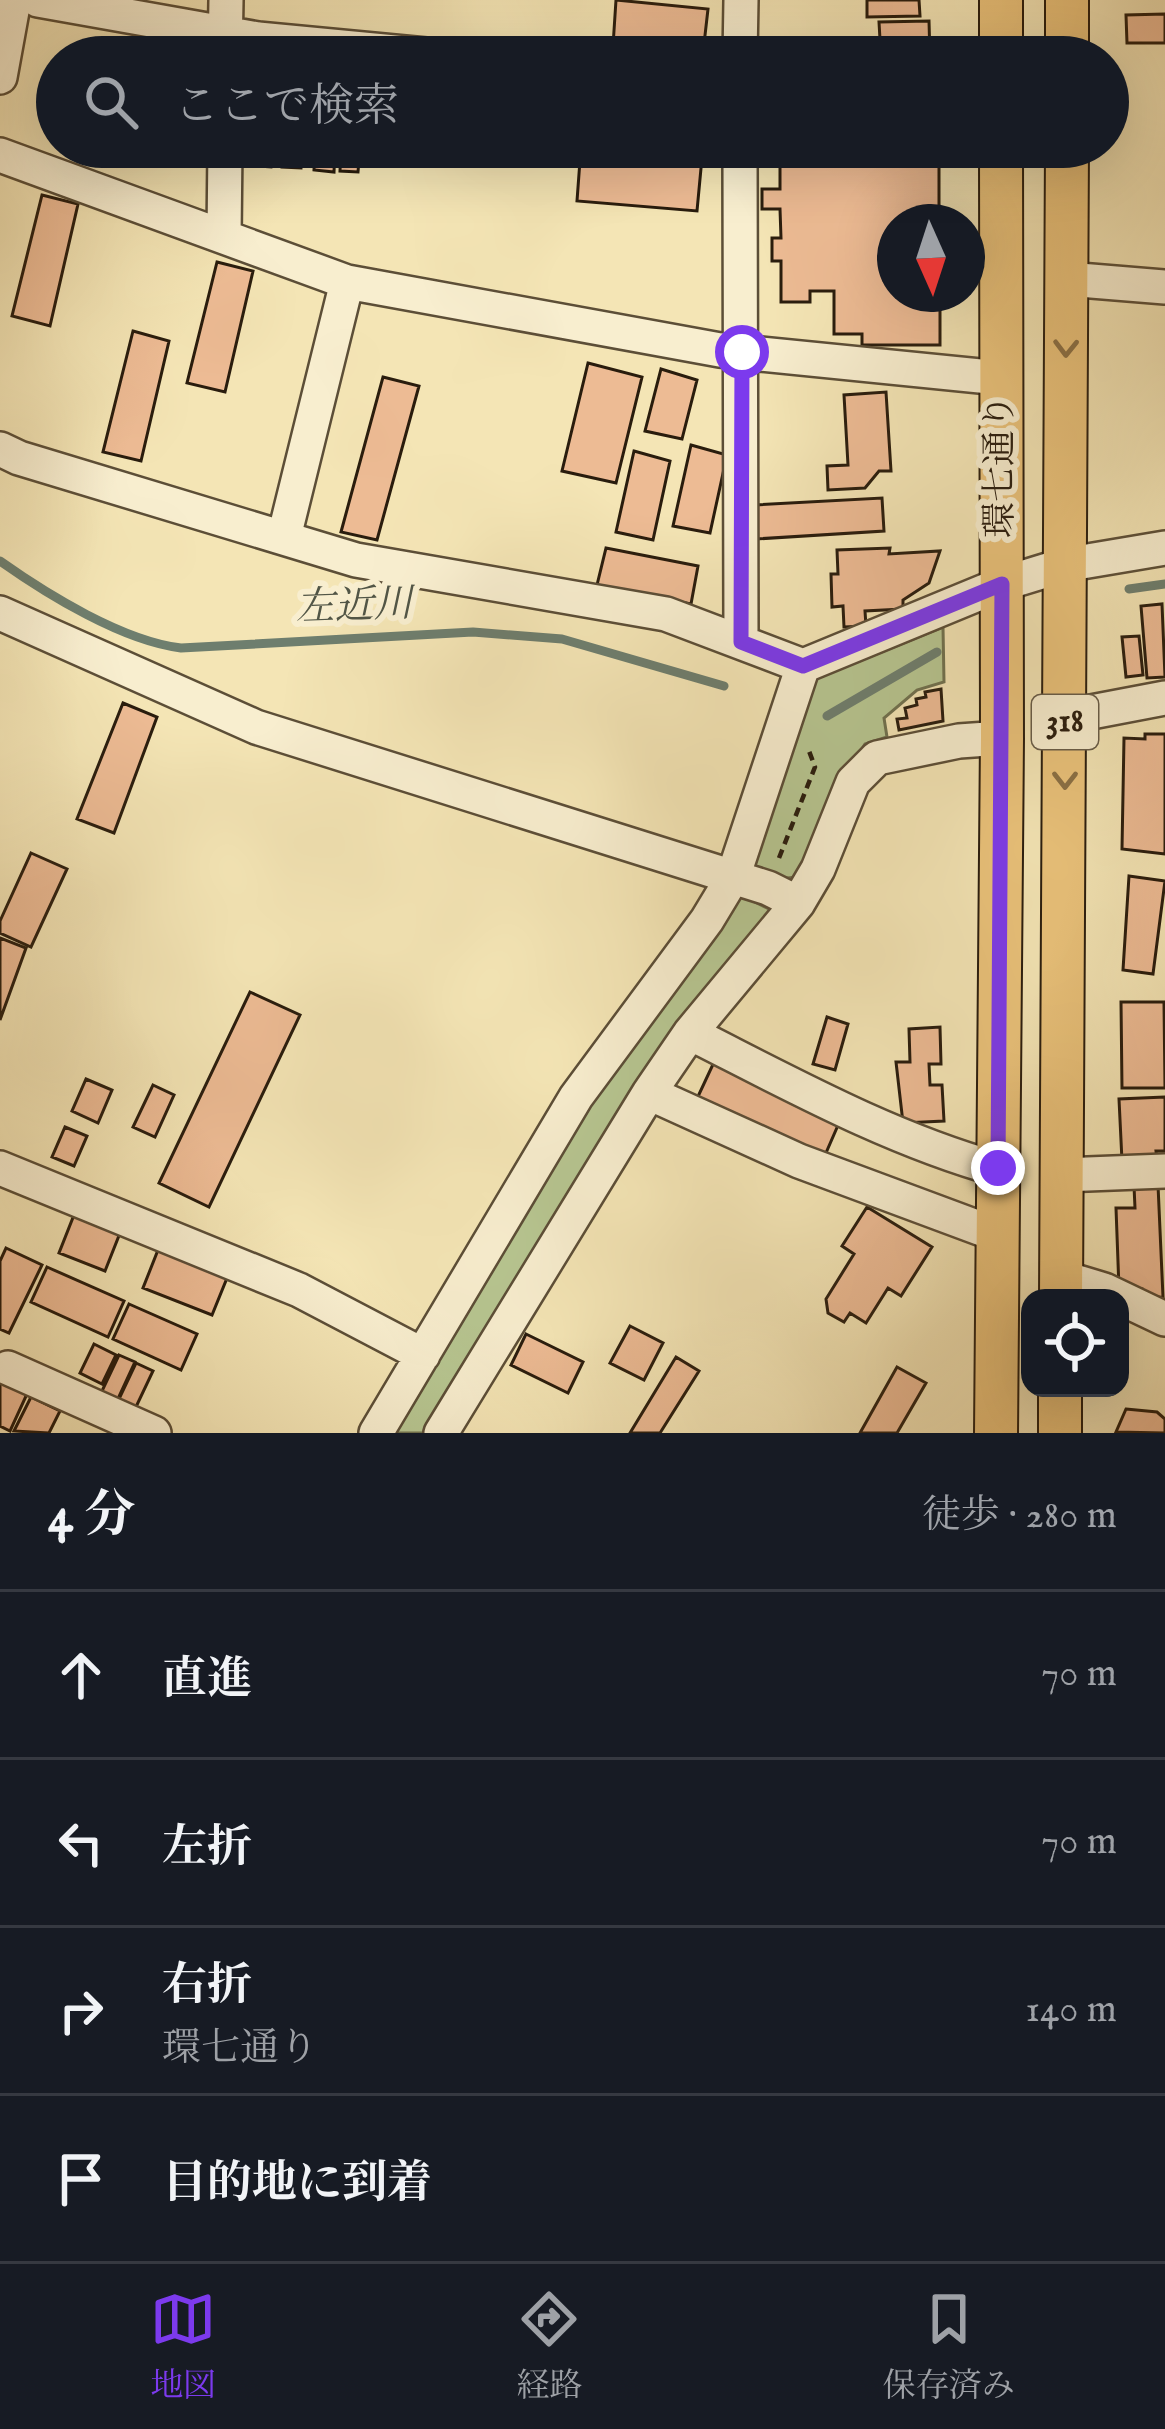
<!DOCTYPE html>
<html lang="ja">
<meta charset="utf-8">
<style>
:root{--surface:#171b24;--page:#242831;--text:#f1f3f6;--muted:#9ea1a6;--line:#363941;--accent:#7c3aed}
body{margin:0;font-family:"IM FELL English","Noto Serif JP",serif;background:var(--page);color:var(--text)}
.controls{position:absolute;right:36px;bottom:36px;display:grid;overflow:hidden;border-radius:24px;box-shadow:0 12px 48px #0002}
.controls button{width:108px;height:108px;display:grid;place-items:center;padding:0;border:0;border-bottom:3px solid var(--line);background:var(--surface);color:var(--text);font:60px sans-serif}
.compass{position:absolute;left:877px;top:204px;width:108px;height:108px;border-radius:50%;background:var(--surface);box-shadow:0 12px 48px #0002;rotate:177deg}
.stop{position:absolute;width:36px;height:36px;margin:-27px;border:9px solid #7c3aed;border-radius:50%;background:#fff}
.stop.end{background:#7c3aed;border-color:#fff;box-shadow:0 3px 12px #0008}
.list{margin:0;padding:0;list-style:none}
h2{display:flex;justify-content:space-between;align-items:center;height:156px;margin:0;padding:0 48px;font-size:51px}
h2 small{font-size:39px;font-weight:400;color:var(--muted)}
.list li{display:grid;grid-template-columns:78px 1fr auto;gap:36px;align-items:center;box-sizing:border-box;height:168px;padding:0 48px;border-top:3px solid var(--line)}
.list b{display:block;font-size:45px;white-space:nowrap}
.list p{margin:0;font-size:39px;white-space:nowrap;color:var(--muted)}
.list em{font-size:39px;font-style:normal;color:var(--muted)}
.icon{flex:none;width:66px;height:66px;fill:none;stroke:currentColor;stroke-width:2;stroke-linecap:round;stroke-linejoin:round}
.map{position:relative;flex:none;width:1165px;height:1433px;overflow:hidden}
.search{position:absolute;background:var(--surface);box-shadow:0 12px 48px #0002;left:36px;right:36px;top:36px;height:132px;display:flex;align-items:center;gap:30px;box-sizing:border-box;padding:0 42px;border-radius:66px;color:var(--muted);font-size:45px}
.sheet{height:828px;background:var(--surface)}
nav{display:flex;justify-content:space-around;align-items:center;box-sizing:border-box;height:168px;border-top:3px solid var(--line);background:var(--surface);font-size:33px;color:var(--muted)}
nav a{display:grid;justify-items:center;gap:6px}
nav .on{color:var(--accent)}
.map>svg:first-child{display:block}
.park{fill:#b7c691;stroke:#70714f;stroke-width:3}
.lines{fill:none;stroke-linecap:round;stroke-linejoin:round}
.stream{stroke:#6e7e6e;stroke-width:9}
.building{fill:#edbb94;stroke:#291c0d;stroke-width:3}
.minor-casing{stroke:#5c4e37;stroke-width:38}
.major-casing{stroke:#291c0d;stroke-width:46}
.path{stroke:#291c0d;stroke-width:4.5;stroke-dasharray:9 6;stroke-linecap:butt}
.minor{stroke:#f8eecf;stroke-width:33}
.major{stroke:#eac27a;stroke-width:42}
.oneway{stroke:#8a6f44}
.route{stroke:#7c3aed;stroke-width:15}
.labels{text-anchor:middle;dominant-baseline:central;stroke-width:12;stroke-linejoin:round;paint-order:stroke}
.shield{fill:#f8eecf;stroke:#675b47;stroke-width:3}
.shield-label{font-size:33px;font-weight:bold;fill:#291c0d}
.street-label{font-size:36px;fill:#291c0d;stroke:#f8eecf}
.water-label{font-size:39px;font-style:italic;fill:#515546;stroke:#f8eecf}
</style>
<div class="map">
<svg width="1165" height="1433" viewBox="0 0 1165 1433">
<rect width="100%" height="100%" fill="#f4e5b5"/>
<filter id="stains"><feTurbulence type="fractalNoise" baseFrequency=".00167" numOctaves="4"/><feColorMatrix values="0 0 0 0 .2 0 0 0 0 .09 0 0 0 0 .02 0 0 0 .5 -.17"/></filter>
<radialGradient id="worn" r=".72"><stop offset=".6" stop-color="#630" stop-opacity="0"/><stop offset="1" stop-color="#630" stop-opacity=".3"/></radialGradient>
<path class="park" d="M943,627L944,682L917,690L884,718L887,737L865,744L839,785L801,875C786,881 765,879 755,865L812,680Z
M745,897L771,910L623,1111L425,1433H386L597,1085L738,898Z"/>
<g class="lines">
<path class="stream" d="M0,561C48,595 123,641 181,648L473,632L562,639L724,686
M1129,589L1165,584
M827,716L937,652"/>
</g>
<path class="building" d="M616,0L708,9L703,53L613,46Z
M867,0H919L920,16L867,17Z
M1165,14V43H1127L1126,15Z
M929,21L930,57H881L879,22Z
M246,147H273L271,167L245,165Z
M283,147H302L301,168L282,167Z
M315,147H335L334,172L314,170Z
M341,147H360L358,172L340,171Z
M581,147H703L697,211L577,201Z
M780,147H939V222H895V294H940V345H862V334H834V291H810V302H781V261H772V238H781L780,209H762V189H780Z
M42,195L78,204L50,326L12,316Z
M217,262L253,271L225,392L187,383Z
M133,331L169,341L141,461L103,452Z
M588,363L642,377L616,483L562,471Z
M661,369L697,380L682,439L645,431Z
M383,377L419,386L377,540L341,532Z
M886,392L891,471H879L865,488L828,490L827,466L848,465L844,395Z
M691,445L727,455L710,533L673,526Z
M634,451L670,461L653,540L616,532Z
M882,498L884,531L756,539L755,505Z
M606,548L698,566L691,604L597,585Z
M890,548L889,554L940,551L929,583L903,600V609L865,611L866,626L844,627L843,606L832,607L831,574H838L837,550Z
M1162,604L1165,677L1147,678L1141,606Z
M1139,636L1143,675L1126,677L1122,637Z
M941,689L943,721L899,730L897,719L907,718L905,708L917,705L916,699L926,697L925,692Z
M123,703L157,717L114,833L77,819Z
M1145,734H1165V854L1122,849L1124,738L1145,739Z
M31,853L67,869L31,947L0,933V921Z
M1129,876L1165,881L1153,974L1123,970Z
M0,938L26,948L0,1020Z
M250,992L300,1015L209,1207L159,1183Z
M1121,1002H1164L1165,1088H1122Z
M827,1017L848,1024L835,1070L813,1064Z
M940,1027L941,1064H929L930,1085H942L944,1121L903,1123L896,1062H910L909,1029Z
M715,1060L842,1116L822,1162L694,1105Z
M86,1079L112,1090L98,1123L72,1111Z
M153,1085L174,1095L155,1137L133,1127Z
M1165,1097V1151H1156L1157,1159L1122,1161L1119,1099Z
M65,1127L87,1136L74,1166L52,1157Z
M1158,1185L1163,1297L1143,1298L1142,1289H1119L1116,1208H1135L1134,1186Z
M867,1207L932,1247L901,1296L888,1288L866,1323L850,1313L844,1322L828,1313L826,1299L854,1254L842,1246Z
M74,1215L120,1233L105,1271L59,1253Z
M6,1248L42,1265L9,1333L0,1329V1261Z
M158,1250L227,1278L212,1315L143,1288Z
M47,1267L124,1301L108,1337L31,1302Z
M129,1304L197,1334L181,1370L113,1339Z
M630,1326L663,1343L644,1380L610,1363Z
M526,1334L583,1362L568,1393L511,1365Z
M94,1344L116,1355L102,1384L80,1373Z
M119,1355L135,1362L117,1401L101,1393Z
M676,1357L699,1371L660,1433H630Z
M136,1363L153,1371L135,1409L118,1401Z
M897,1367L926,1383L897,1433H860Z
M0,1382L27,1394L10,1431L0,1426Z
M31,1397L60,1411L49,1433L14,1431Z
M1126,1409L1157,1412L1165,1419V1433L1116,1432Z"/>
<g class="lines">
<defs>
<path id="minor" d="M38,0L258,39L447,57
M225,57L226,0
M740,57L741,0
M0,77L14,0
M740,147L741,642
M0,155L347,282L720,350L1000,378
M224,236L225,147
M1067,279L1165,287
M0,449L19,458L356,560L666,614L803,666
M284,537L347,282
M0,613L256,727L768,888L798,903
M1065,717L1165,698
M690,1033C789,1083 890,1139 998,1169
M649,1093L799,1161L998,1235
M0,1168L299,1290L423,1355
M1062,1175L1165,1171
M1061,1277L1104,1290L1165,1319
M8,1368L154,1433
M376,1433L576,1097L707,920L733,877L803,666L1002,584L1064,565L1165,548
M441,1433L649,1093L690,1033L798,903L818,869L853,782L877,758L959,741L1002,738"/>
<path id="major" d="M1001,57V0
M1067,57V0
M1061,1298L1067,147
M996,1433L1002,738L1001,147
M1060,1433V1388"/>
</defs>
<use href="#minor" class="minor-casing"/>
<use href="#major" class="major-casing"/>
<path class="path" d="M779,858L815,767L809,751"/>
<use href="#minor" class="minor"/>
<use href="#major" class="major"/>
</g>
<defs><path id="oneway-chevron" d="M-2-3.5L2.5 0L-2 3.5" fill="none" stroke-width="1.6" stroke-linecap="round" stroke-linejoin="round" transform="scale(3)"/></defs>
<g class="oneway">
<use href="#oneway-chevron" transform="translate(1066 348) rotate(91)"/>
<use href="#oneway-chevron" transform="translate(1065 780) rotate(90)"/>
</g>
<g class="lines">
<path class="route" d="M742,352L741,642L803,666L1002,584L998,1168"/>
</g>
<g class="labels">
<rect class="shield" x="1032" y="695" width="66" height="54" rx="9"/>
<g class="shield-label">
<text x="1065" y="722">318</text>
</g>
<g class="street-label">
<text transform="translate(1001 466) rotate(-90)">環七通り</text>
</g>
<g class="water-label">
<text transform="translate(354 607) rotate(-2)">左近川</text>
</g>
</g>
<rect width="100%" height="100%" filter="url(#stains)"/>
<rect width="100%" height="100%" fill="url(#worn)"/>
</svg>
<div class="controls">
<button><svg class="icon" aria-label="locate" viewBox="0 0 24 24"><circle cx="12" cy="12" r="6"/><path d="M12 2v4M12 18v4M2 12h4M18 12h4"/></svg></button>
</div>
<svg class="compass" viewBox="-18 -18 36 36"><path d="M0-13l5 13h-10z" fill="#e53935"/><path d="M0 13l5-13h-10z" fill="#9ea1a6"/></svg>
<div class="stop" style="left:742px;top:352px"></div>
<div class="stop end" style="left:998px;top:1168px"></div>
<div class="search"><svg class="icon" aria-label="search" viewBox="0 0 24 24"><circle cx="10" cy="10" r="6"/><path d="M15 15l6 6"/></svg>ここで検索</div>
</div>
<section class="sheet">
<h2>4 分<small>徒歩 · 280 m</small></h2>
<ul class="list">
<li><svg class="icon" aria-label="ahead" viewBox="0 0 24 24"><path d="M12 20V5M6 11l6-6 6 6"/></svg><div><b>直進</b></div><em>70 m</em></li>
<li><svg class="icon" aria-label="left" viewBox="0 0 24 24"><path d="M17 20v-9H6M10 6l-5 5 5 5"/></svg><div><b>左折</b></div><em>70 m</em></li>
<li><svg class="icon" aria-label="right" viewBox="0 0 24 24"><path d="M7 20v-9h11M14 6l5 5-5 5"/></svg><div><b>右折</b><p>環七通り</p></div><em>140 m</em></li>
<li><svg class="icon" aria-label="arrive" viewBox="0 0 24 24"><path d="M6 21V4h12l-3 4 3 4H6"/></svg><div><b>目的地に到着</b></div></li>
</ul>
</section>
<nav>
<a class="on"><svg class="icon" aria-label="map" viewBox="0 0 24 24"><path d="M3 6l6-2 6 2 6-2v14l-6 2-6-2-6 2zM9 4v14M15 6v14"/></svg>地図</a>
<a><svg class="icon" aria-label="directions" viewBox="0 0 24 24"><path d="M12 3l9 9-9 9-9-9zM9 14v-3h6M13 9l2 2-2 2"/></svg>経路</a>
<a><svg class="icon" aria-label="saved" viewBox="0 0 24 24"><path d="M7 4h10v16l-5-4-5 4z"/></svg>保存済み</a>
</nav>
